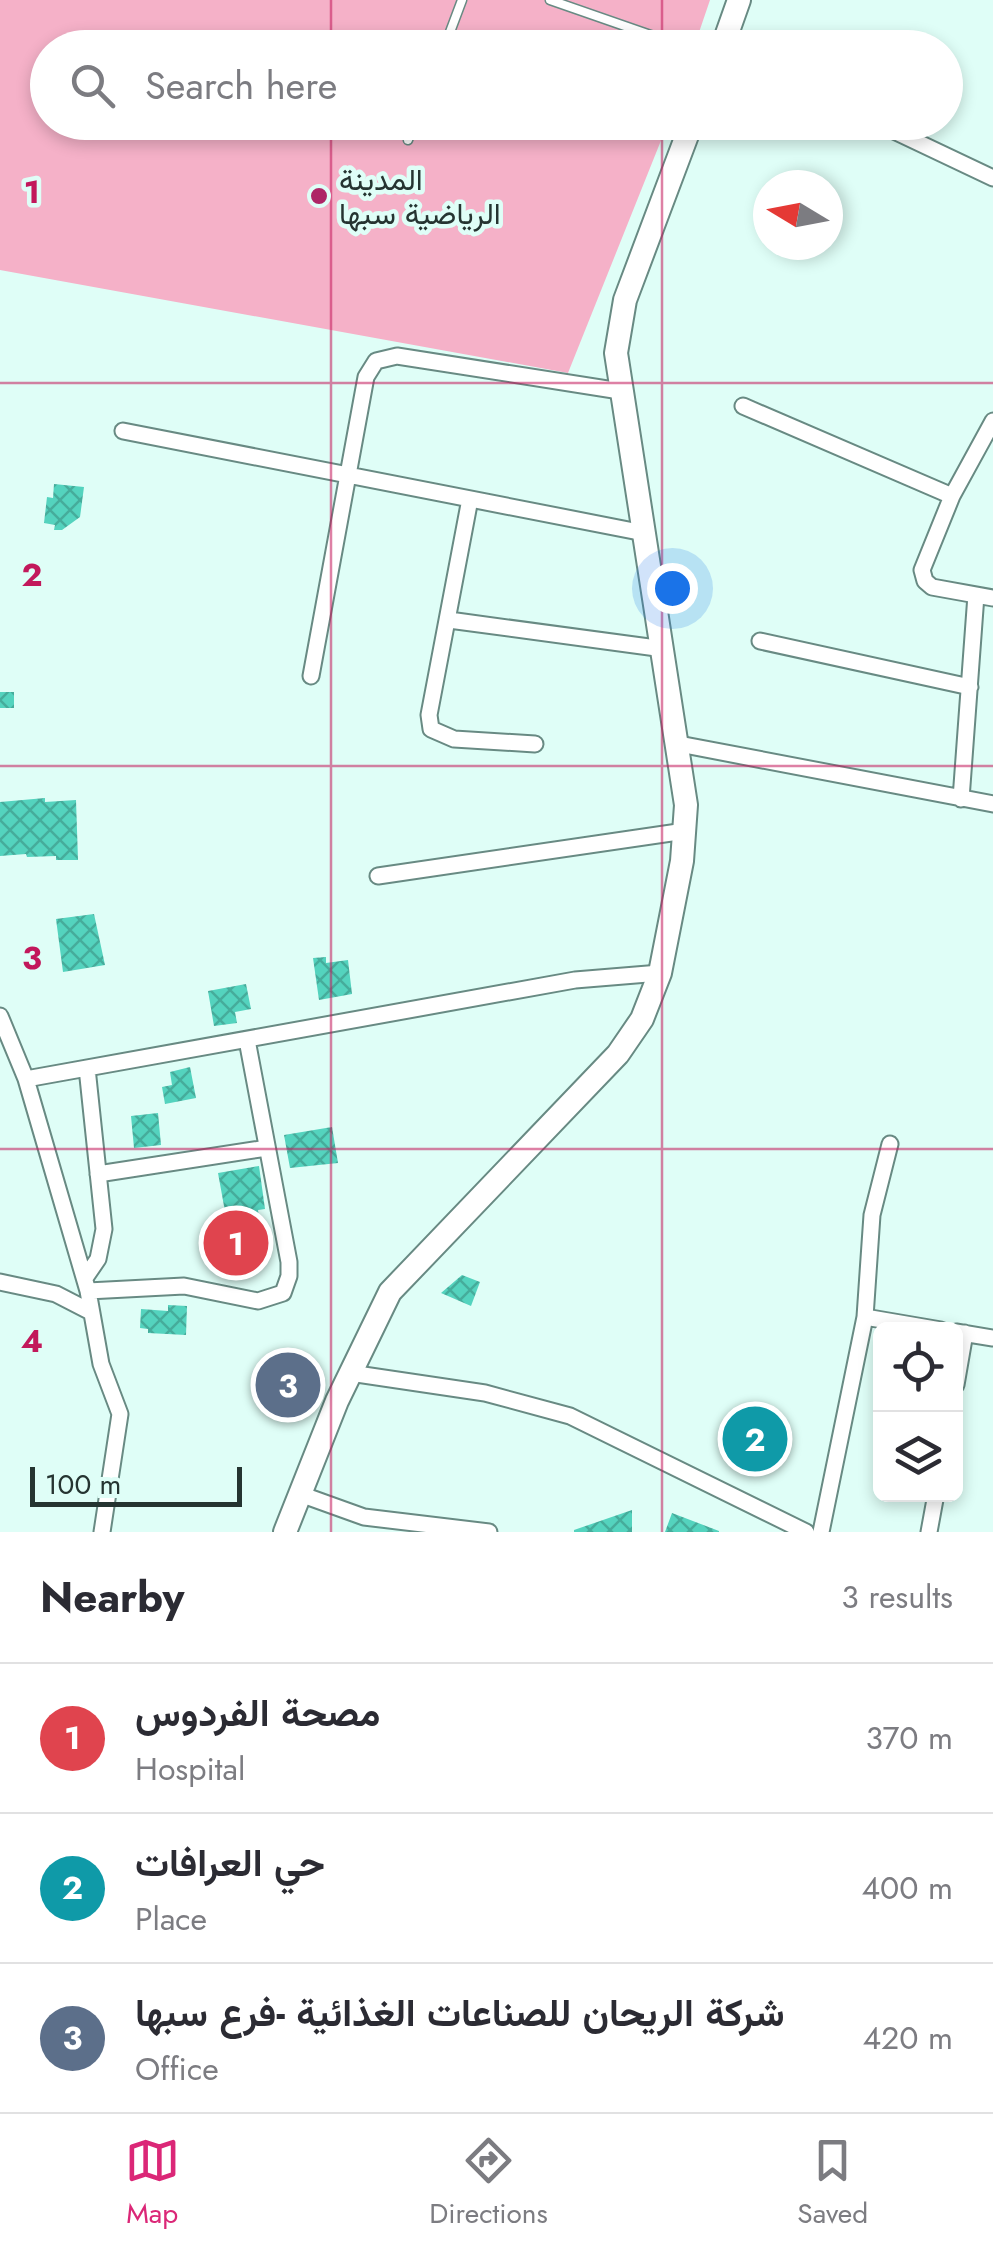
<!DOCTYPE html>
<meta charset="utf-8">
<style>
:root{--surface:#fff;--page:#f2f2f3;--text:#2b2b33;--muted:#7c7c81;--line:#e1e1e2;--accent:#db2777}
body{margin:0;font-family:Jost,Vazirmatn,sans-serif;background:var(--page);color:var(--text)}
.controls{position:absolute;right:30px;bottom:30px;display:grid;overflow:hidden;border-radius:15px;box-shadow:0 5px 15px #0003}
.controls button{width:90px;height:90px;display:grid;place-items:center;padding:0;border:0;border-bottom:2px solid var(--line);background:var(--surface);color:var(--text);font:50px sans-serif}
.compass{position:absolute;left:753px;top:170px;width:90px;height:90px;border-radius:50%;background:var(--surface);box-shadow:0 5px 15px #0003;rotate:280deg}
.scale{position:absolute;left:30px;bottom:25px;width:212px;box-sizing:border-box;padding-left:10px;border:5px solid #253431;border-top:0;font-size:28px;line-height:35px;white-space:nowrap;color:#253431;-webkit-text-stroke:8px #dffef7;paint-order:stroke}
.you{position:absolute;left:672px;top:588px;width:35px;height:35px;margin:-25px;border:8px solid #fff;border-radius:50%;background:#1a73e8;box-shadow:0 0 0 15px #1a73e833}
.badge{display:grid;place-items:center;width:65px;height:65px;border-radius:50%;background:var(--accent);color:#fff;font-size:32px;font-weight:700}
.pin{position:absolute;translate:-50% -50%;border:5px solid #fff;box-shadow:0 2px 10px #0006}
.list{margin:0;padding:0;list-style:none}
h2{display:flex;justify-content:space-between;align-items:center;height:130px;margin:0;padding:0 40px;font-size:42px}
h2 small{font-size:32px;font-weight:400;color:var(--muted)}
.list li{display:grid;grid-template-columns:65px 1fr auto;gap:30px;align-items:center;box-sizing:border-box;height:150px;padding:0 40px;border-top:2px solid var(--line)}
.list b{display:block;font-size:38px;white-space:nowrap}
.list p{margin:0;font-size:32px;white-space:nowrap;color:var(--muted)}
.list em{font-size:32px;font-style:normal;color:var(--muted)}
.icon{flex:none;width:55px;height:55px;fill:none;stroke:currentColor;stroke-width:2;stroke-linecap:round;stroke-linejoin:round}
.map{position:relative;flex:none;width:993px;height:1532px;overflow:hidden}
.search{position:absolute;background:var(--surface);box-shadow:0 5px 15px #0003;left:30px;right:30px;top:30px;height:110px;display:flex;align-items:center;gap:25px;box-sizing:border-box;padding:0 35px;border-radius:55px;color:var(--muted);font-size:38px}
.sheet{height:580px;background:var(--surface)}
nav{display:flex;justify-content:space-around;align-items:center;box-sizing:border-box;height:140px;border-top:2px solid var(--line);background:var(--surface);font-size:28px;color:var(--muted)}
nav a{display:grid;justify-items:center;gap:5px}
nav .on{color:var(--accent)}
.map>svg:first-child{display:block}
.grass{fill:#f5b1c8}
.building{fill:url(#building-cross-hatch)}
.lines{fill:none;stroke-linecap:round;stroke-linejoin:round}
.lane-casing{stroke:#688a83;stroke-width:11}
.street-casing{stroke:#688a83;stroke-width:19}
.secondary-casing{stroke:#688a83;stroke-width:26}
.lane{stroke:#fff;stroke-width:8}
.street{stroke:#fff;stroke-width:15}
.secondary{stroke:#fff;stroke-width:22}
.grid{fill:none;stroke:#c2185b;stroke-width:2.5;stroke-opacity:0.55}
.poi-dot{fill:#ae2566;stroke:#dffef7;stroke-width:4}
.labels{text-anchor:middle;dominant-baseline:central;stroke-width:9;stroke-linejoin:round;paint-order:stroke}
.poi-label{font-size:30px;fill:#253431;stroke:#dffef7;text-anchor:start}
.grid-label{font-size:32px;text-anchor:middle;font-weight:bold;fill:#c2185b;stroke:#dffef7;stroke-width:9;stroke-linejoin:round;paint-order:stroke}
</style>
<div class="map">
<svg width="993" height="1532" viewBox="0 0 993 1532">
<defs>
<pattern id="building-cross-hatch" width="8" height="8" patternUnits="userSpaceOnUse" patternTransform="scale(2.5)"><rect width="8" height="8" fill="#54d3be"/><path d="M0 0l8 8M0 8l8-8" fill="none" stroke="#45ac9b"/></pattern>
</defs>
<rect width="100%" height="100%" fill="#dffef7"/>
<path class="grass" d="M0,0H710L694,47L48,48V122L668,123L568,373L0,270Z"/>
<path class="building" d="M54,484L84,487L80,517L62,530H54L55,525L44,523L47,497L53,498Z
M0,692H14V708H0Z
M45,798V802L76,800L78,860H56V856L27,857L26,854L0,856V802Z
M94,914L105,965L63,972L56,919Z
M326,957V963L348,960L352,994L319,1000L313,958Z
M246,984L251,1009L235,1012L237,1023L214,1026L208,991Z
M190,1067L196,1098L165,1104L162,1087L172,1085L170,1072Z
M158,1113L161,1145L134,1148L131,1116Z
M332,1127L338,1163L290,1168L284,1135Z
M259,1166L265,1209L258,1210L263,1246L237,1249L239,1266L228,1267L222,1217H226L218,1173Z
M462,1275L480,1282L471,1306L441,1293Z
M168,1305L187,1306L186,1335L148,1333V1329L140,1328L141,1309L168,1311Z
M632,1510V1532H574V1530Z
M672,1513L719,1531V1532H665Z"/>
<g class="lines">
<defs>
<path id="lane" d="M550,0L688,48
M444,48L462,0
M408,140L414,122"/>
<path id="street" d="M875,122L993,178
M743,406L952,496
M993,421L952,496L922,570L925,581L932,587L993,598
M123,431L644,533
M470,499L429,715L431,729L454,739L535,744
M449,620L664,649
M760,641L970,687
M311,676L366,377L376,361L397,356L620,391
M679,744L993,804
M961,799L976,595
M378,876L685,831
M0,1016L26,1079L88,1291L101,1364L120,1414L102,1532
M26,1079L575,980L660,973
M98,1174L267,1148
M85,1278L98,1259L104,1229L87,1068
M0,1282L56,1294L91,1312
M88,1291L184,1286L258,1301L283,1293L289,1276V1262L247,1040
M865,1317L941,1330
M956,1332L993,1338
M350,1373L485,1393L570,1416L806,1532
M956,1385L965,1333
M300,1494L364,1517L489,1532
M821,1532L865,1317L872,1215L890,1144
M929,1532L936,1494"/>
<path id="secondary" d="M722,48L739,0
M285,1532L337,1401L390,1292L618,1054L642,1019L660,973L682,861L686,805L616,353L625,300L692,122"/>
</defs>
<use href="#lane" class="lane-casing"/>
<use href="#street" class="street-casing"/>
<use href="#secondary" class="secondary-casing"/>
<use href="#lane" class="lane"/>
<use href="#street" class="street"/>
<use href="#secondary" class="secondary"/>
</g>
<path class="grid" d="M331,0V48M662,0V48M331,122V1532M662,122V1532M0,383H993M0,766H993M0,1149H993"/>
<circle class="poi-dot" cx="319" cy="196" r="10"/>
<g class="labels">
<g class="poi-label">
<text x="339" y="179">المدينة<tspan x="339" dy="34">الرياضية سبها</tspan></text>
</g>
</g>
<g class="grid-label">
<text x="32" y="203">1</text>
<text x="32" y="586">2</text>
<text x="32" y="969">3</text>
<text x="32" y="1352">4</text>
</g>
</svg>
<div class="controls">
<button><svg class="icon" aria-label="locate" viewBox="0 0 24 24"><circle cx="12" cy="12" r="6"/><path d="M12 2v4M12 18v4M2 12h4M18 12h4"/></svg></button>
<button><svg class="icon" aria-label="layers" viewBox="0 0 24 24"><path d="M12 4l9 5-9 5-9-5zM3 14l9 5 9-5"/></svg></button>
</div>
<svg class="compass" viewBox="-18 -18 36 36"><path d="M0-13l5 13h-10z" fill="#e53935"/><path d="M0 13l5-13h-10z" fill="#7c7c81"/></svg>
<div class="scale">100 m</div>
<div class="you"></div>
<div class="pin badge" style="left:236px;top:1243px;background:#e0444e">1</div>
<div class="pin badge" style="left:755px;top:1439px;background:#0f9aa8">2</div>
<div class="pin badge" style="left:288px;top:1385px;background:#5c6f8a">3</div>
<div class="search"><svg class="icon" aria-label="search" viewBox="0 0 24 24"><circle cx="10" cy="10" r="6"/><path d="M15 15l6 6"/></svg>Search here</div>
</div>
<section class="sheet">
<h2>Nearby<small>3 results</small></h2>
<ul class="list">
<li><span class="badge" style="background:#e0444e">1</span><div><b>مصحة الفردوس</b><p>Hospital</p></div><em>370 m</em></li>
<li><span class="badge" style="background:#0f9aa8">2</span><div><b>حي العرافات</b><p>Place</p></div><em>400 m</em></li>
<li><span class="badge" style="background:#5c6f8a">3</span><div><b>شركة الريحان للصناعات الغذائية -فرع سبها</b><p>Office</p></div><em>420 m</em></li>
</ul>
</section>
<nav>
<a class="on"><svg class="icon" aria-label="map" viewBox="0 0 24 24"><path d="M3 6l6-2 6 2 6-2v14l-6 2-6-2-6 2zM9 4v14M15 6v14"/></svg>Map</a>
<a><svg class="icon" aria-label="directions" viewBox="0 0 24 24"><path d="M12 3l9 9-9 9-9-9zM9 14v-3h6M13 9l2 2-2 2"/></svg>Directions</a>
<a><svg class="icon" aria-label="saved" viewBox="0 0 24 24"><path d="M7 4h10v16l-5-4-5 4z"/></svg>Saved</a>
</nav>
